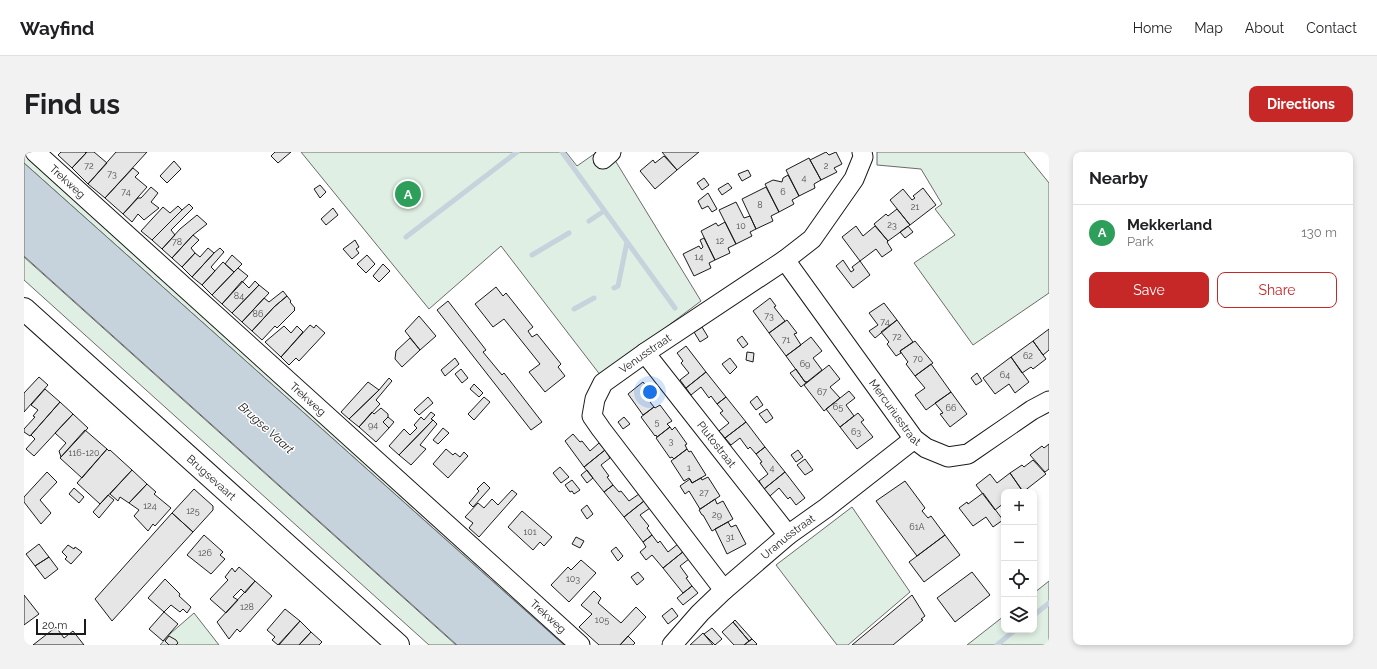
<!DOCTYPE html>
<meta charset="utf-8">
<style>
:root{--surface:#fff;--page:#f2f2f2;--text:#202124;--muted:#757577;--line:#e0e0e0;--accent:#c62828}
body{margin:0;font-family:Raleway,sans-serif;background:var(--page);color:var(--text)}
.controls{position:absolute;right:12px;bottom:12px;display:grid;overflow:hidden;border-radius:8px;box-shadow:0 2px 6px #0003}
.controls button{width:36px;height:36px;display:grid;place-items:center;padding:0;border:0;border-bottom:1px solid var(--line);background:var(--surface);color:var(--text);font:20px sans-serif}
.scale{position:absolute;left:12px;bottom:10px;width:50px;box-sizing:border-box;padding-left:4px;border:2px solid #1a1a1a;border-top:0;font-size:11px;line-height:14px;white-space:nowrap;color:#1a1a1a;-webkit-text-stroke:3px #fff;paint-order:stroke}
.you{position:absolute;left:626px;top:240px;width:14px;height:14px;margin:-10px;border:3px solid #fff;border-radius:50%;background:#1a73e8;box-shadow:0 0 0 6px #1a73e833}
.badge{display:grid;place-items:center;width:26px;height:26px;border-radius:50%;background:var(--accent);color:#fff;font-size:13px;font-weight:700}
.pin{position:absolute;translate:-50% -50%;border:2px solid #fff;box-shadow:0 1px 4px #0006}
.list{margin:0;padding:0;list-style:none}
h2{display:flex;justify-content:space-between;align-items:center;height:52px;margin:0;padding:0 16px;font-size:17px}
h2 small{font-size:13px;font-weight:400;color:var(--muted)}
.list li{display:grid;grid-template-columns:26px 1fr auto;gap:12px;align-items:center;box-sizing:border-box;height:56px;padding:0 16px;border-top:1px solid var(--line)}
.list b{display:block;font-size:15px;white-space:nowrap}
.list p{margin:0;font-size:13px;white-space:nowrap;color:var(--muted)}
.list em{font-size:13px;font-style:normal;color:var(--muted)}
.actions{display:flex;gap:8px;padding:12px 16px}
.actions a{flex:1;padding:9px 0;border:1px solid var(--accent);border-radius:8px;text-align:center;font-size:14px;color:var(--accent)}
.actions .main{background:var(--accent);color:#fff}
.icon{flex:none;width:22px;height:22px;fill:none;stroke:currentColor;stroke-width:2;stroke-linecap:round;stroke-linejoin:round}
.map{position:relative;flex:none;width:1025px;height:493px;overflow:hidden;border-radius:8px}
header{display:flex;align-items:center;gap:24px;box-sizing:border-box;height:56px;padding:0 20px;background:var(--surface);border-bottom:1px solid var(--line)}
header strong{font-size:19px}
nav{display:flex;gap:22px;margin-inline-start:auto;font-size:14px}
.intro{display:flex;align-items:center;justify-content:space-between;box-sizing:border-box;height:96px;padding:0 24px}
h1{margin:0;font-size:28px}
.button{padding:10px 18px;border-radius:8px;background:var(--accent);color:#fff;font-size:14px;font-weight:700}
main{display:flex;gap:24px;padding:0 24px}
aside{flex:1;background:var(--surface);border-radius:8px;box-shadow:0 2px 6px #0003}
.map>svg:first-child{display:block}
.green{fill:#e0efe3;stroke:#6a6a6a}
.water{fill:#c6d2dc;stroke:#6a6a6a}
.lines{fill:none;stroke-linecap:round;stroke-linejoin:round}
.stream{stroke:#c6d2dc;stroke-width:5}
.building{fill:#e6e6e6;stroke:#1a1a1a}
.minor-casing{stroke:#1a1a1a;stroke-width:21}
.major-casing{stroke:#1a1a1a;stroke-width:24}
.minor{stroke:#fff;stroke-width:19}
.major{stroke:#fff;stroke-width:22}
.labels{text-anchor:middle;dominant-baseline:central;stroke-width:3;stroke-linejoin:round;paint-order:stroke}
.number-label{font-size:9px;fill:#4d4d4d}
.street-label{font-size:11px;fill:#1a1a1a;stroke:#fff}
.water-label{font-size:12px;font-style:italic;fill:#1a1a1a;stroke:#fff}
</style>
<header>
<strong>Wayfind</strong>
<nav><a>Home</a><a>Map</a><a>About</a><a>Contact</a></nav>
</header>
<div class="intro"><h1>Find us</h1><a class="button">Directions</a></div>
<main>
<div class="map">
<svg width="1025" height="493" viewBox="0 0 1025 493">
<rect width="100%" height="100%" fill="#fff"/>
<path class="green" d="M277,0H542L553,14L573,0H586L677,149L577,224L477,94L405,157Z
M853,0H1000L1025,31V141L949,193L890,111L931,83L911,57L918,52L897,17L853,13Z
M0,1L37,34L548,493H540L0,11Z
M0,105L432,493H405L0,128Z
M828,355L886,440L824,493H813L752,413Z
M1025,429V493H943L980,464V478H1010V441Z
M170,461L195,493H136L147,481Z"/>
<path class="water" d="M0,11L540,493H433L0,104Z"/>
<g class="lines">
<path class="stream" d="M538,0L651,156
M565,69L580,59
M382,85L493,0
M508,103L545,81
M590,136L594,134L603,90
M550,157L570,146
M1010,463L1025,451
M973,493L991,478"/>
</g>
<path class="building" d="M37,0H61L62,1L48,16L34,3Z
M63,0H70L83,11L64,32L48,16Z
M92,0H123L81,46L64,32Z
M251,0H267L254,11L247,4Z
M638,0H675L653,18Z
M802,0L805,3L812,0L818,12L810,16L813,20L797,28L786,8Z
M640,4L653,18L631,37L616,19L629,8L631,11Z
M785,6L797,28L790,32L791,36L775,44L762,18Z
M150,9L157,17L143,31L136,24Z
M109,16L115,21L111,25L123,35L99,62L81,46Z
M724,18L727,24L718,29L714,22Z
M764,23L775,44L768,48L770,52L755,60L741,32L749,28L758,30L759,26Z
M680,26L685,33L678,38L673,31Z
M704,31L708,36L698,43L694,37Z
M296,33L302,40L296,46L290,37Z
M127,35L134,41L127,50L135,56L120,68L114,62L108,70L99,62L114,46H117Z
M742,35L755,60L747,64L749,69L732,77L718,47Z
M899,36L912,53L886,73L866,48L879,37L888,48L891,46L889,44Z
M684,41L693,57L688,60L684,54L678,57L674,49Z
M712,50L720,66L726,64L732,77L726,80L728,84L712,92L695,58Z
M165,52L169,56L147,78L151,83L138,97L128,88L158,58Z
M154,54L158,58L128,88L117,79L139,55L146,61Z
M309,56L314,63L302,73L297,67Z
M873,57L886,73L864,89L850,72L862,62L864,64Z
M173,63L183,72L169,83L148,106L138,97L156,77Z
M701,70L712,92L704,96L706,101L691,108L677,79L692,71L694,74Z
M832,74L839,84L851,74L864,89L863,90L868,98L858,105L852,97L836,109L818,85Z
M884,74L889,80L881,86L876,80Z
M169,83L175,88L167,96L171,101L158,115L148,106Z
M680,86L691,108L685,111L687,116L670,124L659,102L675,94L677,97L679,95L676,88Z
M331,88L335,95L332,97L335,101L328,107L319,97Z
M184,96L190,101L168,125L158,115L171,101L176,105Z
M196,96L200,100L187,115L191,119L178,133L168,125L190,101Z
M208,103L218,112L210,120L201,112Z
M343,103L351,112L342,121L333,112Z
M819,108L827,120L830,118L828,115L836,109L846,123L829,136L812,114Z
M199,110L210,120L188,143L178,133Z
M359,112L366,119L355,130L349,124Z
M214,116L224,124L198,152L188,143Z
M218,129L225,136L231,129L235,133L208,161L198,152Z
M235,133L245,141L218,170L208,161Z
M472,135L479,144L482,141L509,175L504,179L508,185L513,182L537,212L534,215L541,224L521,240L505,220L516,212L480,167L469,175L451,152Z
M259,139L263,144L250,155L228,179L218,170L240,146L245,150Z
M263,144L267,149L266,150L271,156L270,157L271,158L253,176L251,174L238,188L228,179L250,155Z
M746,146L752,154L750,155L761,169L745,181L729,159Z
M424,149L462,198L459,200L478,223L480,221L518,270L507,278L413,158Z
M860,151L873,168L851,186L845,179L854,173L845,161Z
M395,164L412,184L396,198L381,179Z
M763,168L773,181L770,182L777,193L762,204L745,181Z
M873,168L889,190L876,199L877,201L872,204L863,192L865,190L857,180Z
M286,173L290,176L292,173L301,181L275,209L272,206L265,213L257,205Z
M260,174L267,181L273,174L279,180L257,205L241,190Z
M678,175L684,185L676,190L670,180Z
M1025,177V198L1019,203L1009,189Z
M718,184L724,192L719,196L713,188Z
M787,185L798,199L789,206L798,218L783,230H781L762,204Z
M386,186L396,198L378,215L371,207L372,199Z
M891,189L909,211L891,224L882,212L884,210L876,199Z
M1009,189L1022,207L1009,217L1007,215L998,221L987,205Z
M662,194L682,220L662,236L656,228L665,221L657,211L659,209L653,201Z
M723,200L730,201L729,210L722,208Z
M987,205L1005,230L991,241L985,232L971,242L959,226Z
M431,206L435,212L421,224L417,218Z
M706,206L713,215L706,222L698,212Z
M907,212L927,240L902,258L891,243L901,236L891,224Z
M805,213L816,227L806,235L816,246L800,259L780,233Z
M437,217L444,226L438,231L431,222Z
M772,217L781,230H783L777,235L766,221Z
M682,220L702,245L693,252L687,244L685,246L677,235L667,243L662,236Z
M953,221L958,229L952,233L947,226Z
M15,225L24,233L0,260V241Z
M365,226L368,229L352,248L356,252L335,275L325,267L355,238Z
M344,230L355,238L325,267L317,260Z
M619,230L631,246L626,250L630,255L619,263L604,242Z
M450,232L459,241L455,245L446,237Z
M21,237L36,250L6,284L0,280V277L11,265L9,264L14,258L7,253Z
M825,239L831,246L822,253L830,264L816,275L802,257Z
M927,240L943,262L926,275L916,262L919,261L911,251Z
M733,244L739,253L732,258L726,250Z
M404,245L409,251L395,263L390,258Z
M460,245L466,250L450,268L444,262Z
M702,245L722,270L701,286L695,279L705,271L696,261L699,259L693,252Z
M36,250L49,262L10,304L2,297L11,287L7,283Z
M636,253L648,269L643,272L646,275L633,285L632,283L631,284L617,265L630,255L631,256Z
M357,256L364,262V265L359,270L365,276L352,290L335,275L348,260L350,262Z
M743,257L749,266L742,271L735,262Z
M407,260L411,263L407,267L409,268L375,303L365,294L380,277L386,283L393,276L390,273L397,265L400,268Z
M834,261L840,268L837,270L849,285L833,297L816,275Z
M49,262L64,276L37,305L35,299L42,291L31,281Z
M364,265L370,270L365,276L359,270Z
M600,265L606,272L599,277L594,270Z
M409,268L413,272L396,293L402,297L387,313L375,303Z
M722,270L741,295L732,302L726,295L724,297L716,286L707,293L701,286Z
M646,275L648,278L651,275L663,292L661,293L663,297L650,307L648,305L646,306L632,286Z
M419,276L425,281L414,292L409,288Z
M61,278L83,297L58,326L36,306Z
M549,282L556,290L558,289L566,299L575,291L581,298L560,315L541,289Z
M1025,292V317L1021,320L1006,303L1018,294L1020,296Z
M741,295L761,320L740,337L735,329L744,322L736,311L738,310L732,302Z
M83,297L85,299L86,298L108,318L76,352L53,331Z
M422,297L429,303L431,301L436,305L440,300L444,304L424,326L409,312Z
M663,297L665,300L667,299L682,323L668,331L665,326L660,329L647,309Z
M581,298L586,306L577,313L585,324L583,325L589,333L580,340L560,315Z
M774,298L779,305L772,310L767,303Z
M781,307L789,318L781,323L773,313Z
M1009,308L1022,322L999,340L986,321L998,313L1000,315Z
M536,315L545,325L537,331L529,321Z
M108,318L123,332L105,351L96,345L94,349L86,342Z
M563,318L569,326L563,331L557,323Z
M23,320L33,330L16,348L27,361L17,372L0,350V345Z
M761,320L781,346L772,353L766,345L764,347L755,336L746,344L740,337Z
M986,321L998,338L995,340H980V351L971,358L952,333L966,322L973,331Z
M684,325L696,344L676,357L665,339L661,342L656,334L666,327L668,331L677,326L678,328Z
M548,328L556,338L550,342L548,339L546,340L541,333Z
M881,329L901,356L898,359L904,366L907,364L921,383L893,404L852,349Z
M460,330L466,336L449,355L445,351L455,339L453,337Z
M123,332L132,340L130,342L147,356L131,374L129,372L124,379L110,364L115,358L105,351Z
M589,333L595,340L597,339L605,349L615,342L620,349L600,365L580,340Z
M50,336L60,345L55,351L45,342Z
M170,337L189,354V358L169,380L148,361Z
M488,338L493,342L455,385L445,376L449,371L441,365L454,351L460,356L468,347L474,353Z
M959,341L979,368L969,375L962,365L949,374L935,356L943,350L944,352Z
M84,343L90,348L75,366L69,360Z
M691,347L693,352L699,349L709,367L688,379L679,363H678L675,358Z
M620,349L626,356L616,363L625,374L623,376L628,383L619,390L600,365Z
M563,353L569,362L563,367L557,358Z
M498,359L528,385L520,394L516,390L509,398L484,375Z
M148,361L169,380L88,469L71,447Z
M704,370L707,375L712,373L722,392L703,402L691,377Z
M180,383L199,400L196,403L201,407L187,422L163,403Z
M628,383L634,391L636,389L644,400L654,392L660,399L639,416L628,403L622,408L616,400L622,395L619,390Z
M921,383L936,403L900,430L885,410Z
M552,385L560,389L556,396L548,392Z
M15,392L25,405L11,414L2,402Z
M44,393L50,397L51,395L58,400L47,412L41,407L43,405L38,400Z
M592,395L599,404L594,409L587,399Z
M660,399L665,407L656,414L664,425L662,426L668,434L659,441L639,416Z
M25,405L34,417L21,427L11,414Z
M557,408L572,421L545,450L527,433L544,415L547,418Z
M215,415L231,429L221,441L217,437L209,445L214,448L202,461L186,447L204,428L201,425L208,416L211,420Z
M614,420L620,427L613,433L607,425Z
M948,420L966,443L931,470L913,446Z
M141,427L156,442L155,444L167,455L163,461L159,457L156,460L147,453L140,460L124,446Z
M231,429L248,444L216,480L213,477L205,487L193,470Z
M668,434L674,441L659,453L653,446Z
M570,439L577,446L574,451L597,471L612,455L622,465L596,493H575L555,475L568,462L557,453Z
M0,443L15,462L0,473Z
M888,443L901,464L897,467L899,468L869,493H828Z
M648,456L654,464L644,472L638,464Z
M261,457L276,469L254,493L248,488L251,485L243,478Z
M140,460L154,472L139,489L125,477Z
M711,468L728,487L725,489L709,470Z
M276,469L287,480L275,493H255Z
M709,470L725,489L720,493H710L698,480Z
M32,475L40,486L49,479L60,493H9Z
M688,476L698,487L691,493L680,482Z
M287,480L298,490L295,493H275Z
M679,481L689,493H666Z
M145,484L152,488L154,491L152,493H145L141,489Z
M604,484L611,491L609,493H596Z
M728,487L733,492L732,493H720Z"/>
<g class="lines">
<defs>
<g id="minor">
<path id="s1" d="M11,0L556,493"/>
<path d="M579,7L587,0"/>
<path id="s2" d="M761,108L890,287L902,296L924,305L944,302L1008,258L1025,249"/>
<path id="s3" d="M621,201L764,383"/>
<path id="s4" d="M700,438L577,277L568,264L571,247L579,231L621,201L761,108L788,87L830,27L839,5L838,0"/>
<path id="s5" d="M648,493L676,461L700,438L764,383L802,356L890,287"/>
</g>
<g id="major">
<path id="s6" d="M0,157L374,493"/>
</g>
</defs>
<use href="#minor" class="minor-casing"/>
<use href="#major" class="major-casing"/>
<use href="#minor" class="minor"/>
<use href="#major" class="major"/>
</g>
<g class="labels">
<g class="number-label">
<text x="65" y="14">72</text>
<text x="802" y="14">2</text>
<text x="88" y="22">73</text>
<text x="780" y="26">4</text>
<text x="102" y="40">74</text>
<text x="759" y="40">6</text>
<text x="736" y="53">8</text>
<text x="891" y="55">21</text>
<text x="868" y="73">23</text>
<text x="717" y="74">10</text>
<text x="696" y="89">12</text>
<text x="153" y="90">78</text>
<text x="675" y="105">14</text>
<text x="215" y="144">84</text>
<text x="234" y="162">86</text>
<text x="745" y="164">73</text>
<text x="861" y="170">74</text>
<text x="873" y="185">72</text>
<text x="762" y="188">71</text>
<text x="1004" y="204">62</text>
<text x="894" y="207">70</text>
<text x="781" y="212">69</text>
<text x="981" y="223">64</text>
<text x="798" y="240">67</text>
<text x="814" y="255">65</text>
<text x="927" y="256">66</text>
<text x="633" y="270">5</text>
<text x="349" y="273">94</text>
<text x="832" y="280">63</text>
<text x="647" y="289">3</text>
<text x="60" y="301">116-120</text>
<text x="665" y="316">1</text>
<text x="748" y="316">4</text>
<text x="680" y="341">27</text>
<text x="126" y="354">124</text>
<text x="169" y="359">125</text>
<text x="693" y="363">29</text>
<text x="893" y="375">61A</text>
<text x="506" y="380">101</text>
<text x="706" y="385">31</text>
<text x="181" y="401">126</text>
<text x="549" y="427">103</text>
<text x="223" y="455">128</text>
<text x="578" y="468">105</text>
</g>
<g class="street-label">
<text stroke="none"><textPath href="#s1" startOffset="44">Trekweg</textPath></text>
<text stroke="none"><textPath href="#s4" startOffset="305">Venusstraat</textPath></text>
<text stroke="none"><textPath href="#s1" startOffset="368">Trekweg</textPath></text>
<text stroke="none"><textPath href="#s2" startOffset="188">Mercuriusstraat</textPath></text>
<text stroke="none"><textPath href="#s3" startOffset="116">Plutostraat</textPath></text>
<text stroke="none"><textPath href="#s6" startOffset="252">Brugsevaart</textPath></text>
<text stroke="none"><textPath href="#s5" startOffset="159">Uranusstraat</textPath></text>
<text stroke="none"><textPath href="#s1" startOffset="692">Trekweg</textPath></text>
</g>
<g class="water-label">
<text transform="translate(242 276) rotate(42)">Brugse Vaart</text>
</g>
</g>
</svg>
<div class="controls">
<button>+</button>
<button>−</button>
<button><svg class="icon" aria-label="locate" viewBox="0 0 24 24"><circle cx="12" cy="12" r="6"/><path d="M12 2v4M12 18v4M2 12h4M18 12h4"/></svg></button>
<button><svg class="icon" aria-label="layers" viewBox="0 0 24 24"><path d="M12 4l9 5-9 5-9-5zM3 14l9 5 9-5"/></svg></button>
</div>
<div class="scale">20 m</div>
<div class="you"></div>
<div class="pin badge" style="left:384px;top:42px;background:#2e9e5b">A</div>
</div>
<aside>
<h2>Nearby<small></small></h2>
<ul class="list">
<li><span class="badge" style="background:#2e9e5b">A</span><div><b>Mekkerland</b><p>Park</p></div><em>130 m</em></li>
</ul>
<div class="actions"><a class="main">Save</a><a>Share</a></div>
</aside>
</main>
